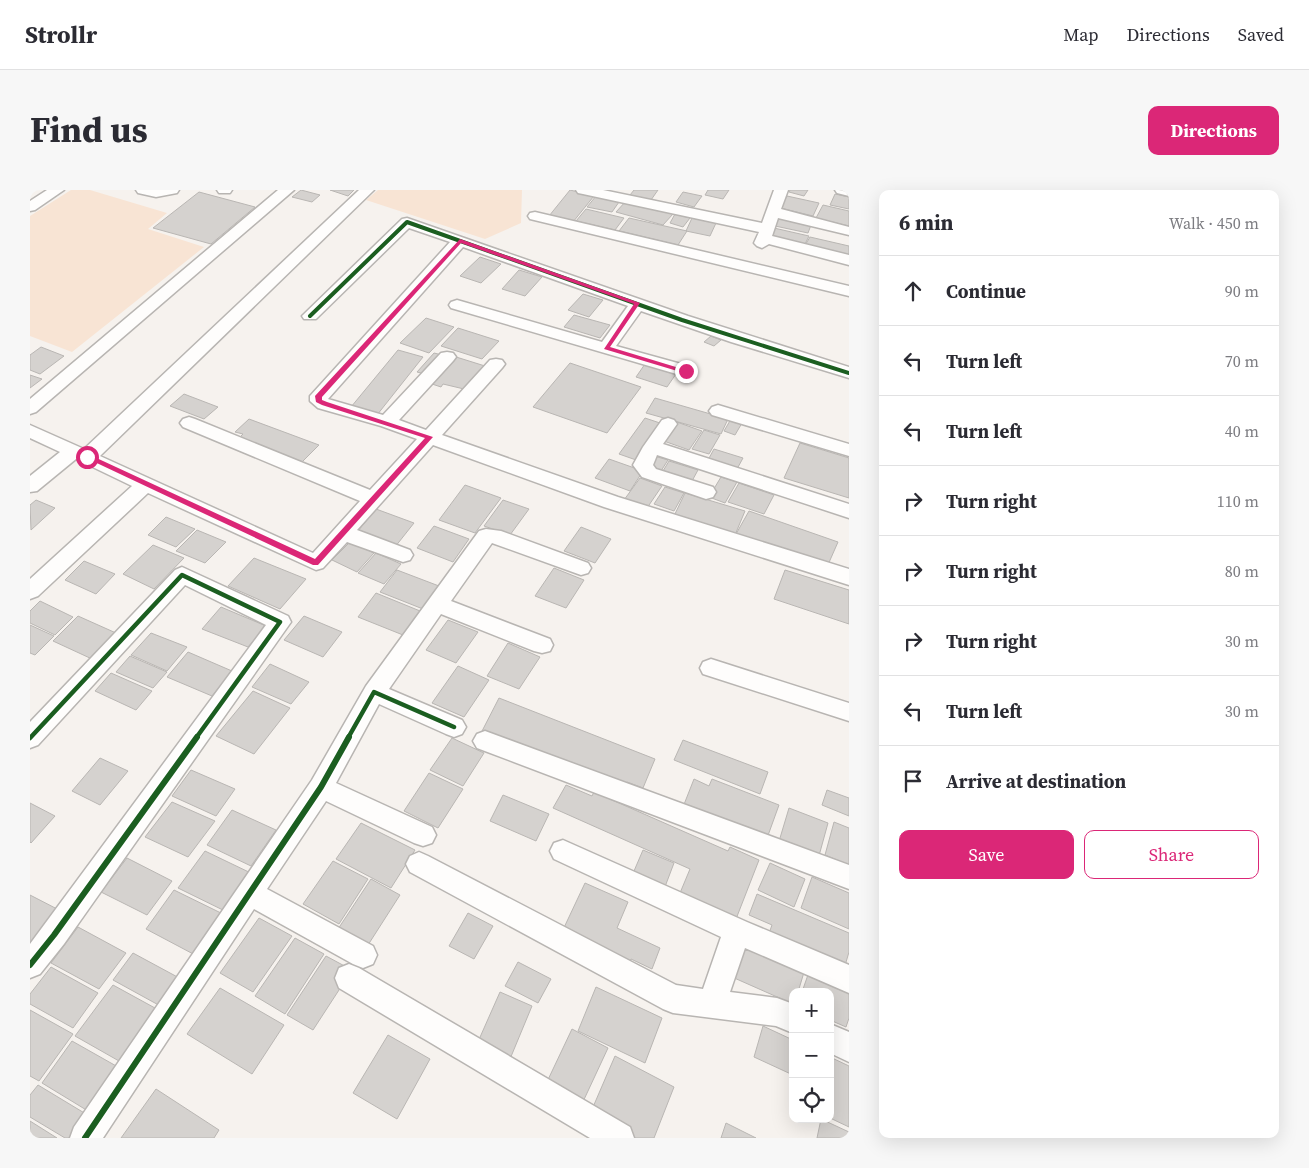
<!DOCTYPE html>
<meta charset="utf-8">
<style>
:root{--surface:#fff;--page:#f7f7f7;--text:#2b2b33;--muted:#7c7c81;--line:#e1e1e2;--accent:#db2777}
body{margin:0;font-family:"Source Serif 4",serif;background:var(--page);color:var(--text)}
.controls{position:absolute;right:15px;bottom:15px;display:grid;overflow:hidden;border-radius:10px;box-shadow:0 5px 20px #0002}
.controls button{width:45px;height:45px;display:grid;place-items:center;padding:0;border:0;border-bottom:1px solid var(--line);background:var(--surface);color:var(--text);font:25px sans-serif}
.stop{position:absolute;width:15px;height:15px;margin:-11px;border:4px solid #db2777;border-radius:50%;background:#fff}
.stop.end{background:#db2777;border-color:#fff;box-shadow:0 1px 5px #0008}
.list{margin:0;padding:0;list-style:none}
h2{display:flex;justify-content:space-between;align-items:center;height:65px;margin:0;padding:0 20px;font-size:21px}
h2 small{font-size:16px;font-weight:400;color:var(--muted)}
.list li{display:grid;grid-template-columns:32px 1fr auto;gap:15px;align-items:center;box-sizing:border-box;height:70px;padding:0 20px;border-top:1px solid var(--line)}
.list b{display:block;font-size:19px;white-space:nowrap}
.list em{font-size:16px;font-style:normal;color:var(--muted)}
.actions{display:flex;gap:10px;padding:15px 20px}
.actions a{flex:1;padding:11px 0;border:1px solid var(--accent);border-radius:10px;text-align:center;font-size:18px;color:var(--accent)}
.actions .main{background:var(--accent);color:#fff}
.icon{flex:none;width:28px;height:28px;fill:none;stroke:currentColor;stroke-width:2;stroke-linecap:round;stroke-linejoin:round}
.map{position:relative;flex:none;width:819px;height:948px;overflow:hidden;border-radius:10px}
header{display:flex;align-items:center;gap:30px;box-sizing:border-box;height:70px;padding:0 25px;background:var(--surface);border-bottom:1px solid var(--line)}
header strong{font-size:24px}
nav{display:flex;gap:28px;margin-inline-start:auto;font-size:18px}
.intro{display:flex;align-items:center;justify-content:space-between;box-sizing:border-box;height:120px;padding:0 30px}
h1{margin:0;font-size:35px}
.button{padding:12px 22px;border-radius:10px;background:var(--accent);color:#fff;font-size:18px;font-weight:700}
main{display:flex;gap:30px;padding:0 30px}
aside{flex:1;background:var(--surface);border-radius:10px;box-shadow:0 5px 20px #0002}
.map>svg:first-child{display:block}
.green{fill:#f8e4d4}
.building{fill:#d5d2cf;stroke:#b9b6b3}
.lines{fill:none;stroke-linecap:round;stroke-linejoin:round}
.street-casing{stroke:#b8b5b2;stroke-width:3}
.street{fill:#fefdfc;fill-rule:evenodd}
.cycleway-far2-casing{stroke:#fff;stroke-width:6}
.cycleway-far1-casing{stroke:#fff;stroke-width:8}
.cycleway-casing{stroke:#fff;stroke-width:9}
.cycleway-far2{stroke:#1b5e20;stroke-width:4}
.cycleway-far1{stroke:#1b5e20;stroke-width:4.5}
.cycleway{stroke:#1b5e20;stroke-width:6}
.route{fill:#db2777}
</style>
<header>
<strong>Strollr</strong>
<nav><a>Map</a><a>Directions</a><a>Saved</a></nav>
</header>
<div class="intro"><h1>Find us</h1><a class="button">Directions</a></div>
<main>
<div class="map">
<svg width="819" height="948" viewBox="0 0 819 948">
<rect width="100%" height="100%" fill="#f6f2ee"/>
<path class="green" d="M41,0H60L137,23L118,39L174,57L42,162L0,146V26Z
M348,0H492L491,33L455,49L336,10Z"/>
<path class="building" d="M271,0L290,5L282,12L262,7Z
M300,0H324L318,6Z
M540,0L564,6L543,32L519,26Z
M604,0H628L621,10L600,5Z
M678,0H699L693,9L675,5Z
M760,0H778L774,6L759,2Z
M169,2L225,17L181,54L123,38Z
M653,2L672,6L664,17L646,12Z
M805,4L819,7V19L800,15Z
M566,6L589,12L582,22L557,17Z
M757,6L789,13L783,26L750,18Z
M596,11L643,24L633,35L586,22Z
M793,15L819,21V36L786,28Z
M556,19L594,28L585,40L546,31Z
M645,24L660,28L653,37L640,33Z
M599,28L657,41L648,55L589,41Z
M662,28L686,33L680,46L656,41Z
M749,28L781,35L778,43L745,36Z
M744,38L779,46L774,56L738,48Z
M780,47L819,56V67L774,57Z
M450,67L471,74L451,93L430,86Z
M489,80L512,87L495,106L472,99Z
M553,104L573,110L559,127L538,120Z
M544,125L580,135L570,148L534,137Z
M396,128L424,137L399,163L370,153Z
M428,138L469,151L452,169L411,156Z
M681,146L691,150L684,156L674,152Z
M11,157L34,166L10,184L0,180V165Z
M368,160L393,167L347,225L321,217Z
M404,163L412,165L395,184L387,182Z
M423,166L455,176L434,199L413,194L411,197L399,193Z
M540,173L611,197L577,243L503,217Z
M615,174L646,184L637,197L606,187Z
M0,185L12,189L0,198Z
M154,204L188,217L174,229L140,216Z
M625,208L698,229L691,244L616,223Z
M615,228L633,234L609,271L589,264Z
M219,229L289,255L268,276L209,248L213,244L205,242Z
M701,229L712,233L705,245L694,241Z
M644,231L672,241L659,260L631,250Z
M674,240L690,245L679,264L662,259Z
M770,253L819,268V308L754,288Z
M684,259L713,268L707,279L678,270Z
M624,266L638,270L631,281L617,277Z
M579,269L613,281L600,301L565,288Z
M639,271L668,280L662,291L633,281Z
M691,287L707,292L695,313L679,307Z
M610,288L632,296L617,318L594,310Z
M709,293L744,305L734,324L698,312Z
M435,295L471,308L445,343L409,330Z
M635,297L654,303L644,321L624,314Z
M655,303L715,321L705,345L644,326Z
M6,310L25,318L1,340L0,315Z
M473,310L499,319L480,345L454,336Z
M346,319L384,333L365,357L327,342Z
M719,321L808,352L797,377L706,344Z
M136,327L165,339L146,357L118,345Z
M404,336L439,349L423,372L387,358Z
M551,337L581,349L565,373L534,361Z
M167,340L196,352L175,373L146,361Z
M320,352L344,363L327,382L302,370Z
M123,355L154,368L124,399L93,384Z
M346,363L371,374L354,394L328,383Z
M224,368L276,389L250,419L198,396Z
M54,371L85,384L66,404L35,390Z
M524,378L554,390L536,418L505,406Z
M367,380L409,396L393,419L350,402Z
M755,380L819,400V434L744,409Z
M346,403L395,423L378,447L328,427Z
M10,411L43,427L25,445L0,433V421Z
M191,417L236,436L218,457L172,439Z
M48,426L86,443L62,469L23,451Z
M274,426L312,442L293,467L254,450Z
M418,430L448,442L426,473L396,460Z
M0,435L24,446L5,465L0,463Z
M121,443L157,457L137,481L101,465Z
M478,453L510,467L489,499L457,486Z
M158,462L202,481L182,506L137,487Z
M100,466L137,482L123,498L86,482Z
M240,474L279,492L261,514L222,497Z
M428,476L459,490L434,527L402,513Z
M81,483L122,501L106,520L65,501Z
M223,501L260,518L224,564L186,546Z
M469,508L625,569L613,598L597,592L594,599L450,545Z
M422,548L454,563L433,596L400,580Z
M653,550L738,582L730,604L644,570Z
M70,568L98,581L70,615L42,601Z
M161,580L205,599L186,626L142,606Z
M399,583L433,599L408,638L374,621Z
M664,589L679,596L682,589L749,615L736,651L653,617Z
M536,595L562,606L564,602L698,661L700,657L729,670L706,729L650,703L660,679L523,618Z
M797,600L819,608V626L792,615Z
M473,605L519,624L506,651L460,631Z
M142,612L185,631L158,667L115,647Z
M0,613L25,626L1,653L0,652Z
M759,618L798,633L787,673L747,658Z
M202,620L246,640L221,676L177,655Z
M804,632L819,638V675L795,665Z
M331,633L385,660L361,698L306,669Z
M613,660L644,673L633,702L601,688Z
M175,661L225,685L199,723L148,698Z
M97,668L142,691L117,725L71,702Z
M303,671L338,689L309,734L273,714Z
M740,673L775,689L764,717L728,700Z
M782,687L819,703V739L771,718Z
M341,689L370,705L338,755L308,739Z
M555,693L598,712L587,738L630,758L622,779L601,769L598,775L531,744Z
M144,700L195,725L167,766L116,739Z
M727,704L819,743V762L814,779L738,746L742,735L719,725Z
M0,705L31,721L0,760Z
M438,723L463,736L444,769L419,756Z
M229,728L262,746L223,802L190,783Z
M48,737L96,763L69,799L21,773Z
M265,748L294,764L255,824L225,806Z
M712,753L775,779L768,802H763V814L702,787Z
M103,763L153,790L134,818L83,790Z
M296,766L322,780L283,840L257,825Z
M488,772L521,789L508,813L475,796Z
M21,777L68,803L43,838L0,814V804Z
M780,779L819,798V828L816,837L800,830V802H772Z
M83,795L125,818L89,871L45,846Z
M566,797L632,828L615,873L548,841Z
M190,798L254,835L222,884L157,844Z
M470,802L502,816L480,869L447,854Z
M0,820L43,844L9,891L0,886Z
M733,836L763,850V885L724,867Z
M542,839L578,858L551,916L515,896Z
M358,845L400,869L367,929L323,903Z
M42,851L88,877L58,921L12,893Z
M585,866L644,897L624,948H605L560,924Z
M800,867L819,876V937L800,928Z
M8,895L56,924L39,948H35L0,927V905Z
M126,899L189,940L184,948H91Z
M791,929L819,942V948H787Z
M0,931L27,948H0Z
M696,933L726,948H691Z"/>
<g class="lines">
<defs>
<path id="street" d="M17,0H34L5,20L0,21V11Z
M106,0H149L147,3L126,7L108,3Z
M187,0H202L200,3H189Z
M248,0H264L6,222L0,224V209Z
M329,0H344L70,266L283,363L330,311L153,237L150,233L153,229L159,227L165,229L340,300L387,249L351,236L288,218L280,211V206L420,52L379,38L286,129H274L272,126L372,29L377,28L658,126L819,177V188L701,152L611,121L586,156L662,177L665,181L662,185L656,186L650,185L421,118L419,115L421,112L427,110L572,152L598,116L433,57L298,209L353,225L411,163L417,162L423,163L426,167L423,171L369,230L396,240L460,170L466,169L472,170L475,174L472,178L412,245L588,307L819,379V395L574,317L403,255L327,340L380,360L383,365L380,370L373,372L317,352L293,378L286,380L118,303L8,406L0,409V389L102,296L46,269L7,301L0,302V286L30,262L0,248V235L54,259Z
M546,0H573L732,33L744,0H758L751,19L819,37V45L748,28L742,46L819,65V75L739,54L732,58L727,56L724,53L729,42L553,4L548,3Z
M805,0H819V6L807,3Z
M505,22L819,96V106L500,29L498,26L500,23Z
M688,215L819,254V266L682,225L679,221L682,217Z
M638,228L644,230L647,234L633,254L819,314V328L627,265L623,275L626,279L683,297L686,302L683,307L676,309L612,287L603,275L613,257L632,230Z
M456,339L471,341L558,373L561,378L558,383L551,385L462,353L421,411L520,449L523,455L520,461L512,463L504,461L411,424L359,499L432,530L436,537L432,544L424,547L416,544L349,514L306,593L402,637L406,645L402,653L393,656L384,653L296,611L237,699L343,756L347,765L343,774L333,778L323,774L224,719L73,948H40L44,937L282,590L336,496L449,341Z
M152,377L258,426L261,432L34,754L10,784L0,788V754L236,435L155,395L8,555L0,558V532L145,380Z
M681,469L819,513V531L673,484L670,478L673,472Z
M455,541L819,675V699L447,558L443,551L447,544Z
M533,650L717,732L819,775V803L715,758L700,802L747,808L763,814V843L746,836L643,823L633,819L380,682L376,674L380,666L389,662L398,666L646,795L673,799L691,747L524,669L520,661L524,653Z
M319,774L329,778L600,937L604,948H560L309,798L305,788L309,778Z
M800,834L819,842V872L800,863Z"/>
</defs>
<use href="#street" class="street-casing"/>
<use href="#street" class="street"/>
<defs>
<path id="cycleway-far2" d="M280,126L377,32L652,130L819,183"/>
<path id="cycleway-far1" d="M0,548L152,385L250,432L166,548
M318,548L344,502L424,537"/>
<path id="cycleway" d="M0,775L24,745L167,547
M55,948L291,597L319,547"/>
</defs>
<use href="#cycleway-far2" class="cycleway-far2-casing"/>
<use href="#cycleway-far1" class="cycleway-far1-casing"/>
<use href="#cycleway" class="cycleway-casing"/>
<use href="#cycleway-far2" class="cycleway-far2"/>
<use href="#cycleway-far1" class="cycleway-far1"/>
<use href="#cycleway" class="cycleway"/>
</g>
<path class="route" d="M430,49L610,113L580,157L659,181L654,183L574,159L604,114L431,53L292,207V210L297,212L403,247L288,375H283L54,267L60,265L285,369L395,248L292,215L286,212L285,206Z"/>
</svg>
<div class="controls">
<button>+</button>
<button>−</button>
<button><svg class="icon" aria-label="locate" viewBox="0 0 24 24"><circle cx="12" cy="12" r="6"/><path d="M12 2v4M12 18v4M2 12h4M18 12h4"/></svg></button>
</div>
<div class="stop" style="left:57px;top:267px"></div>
<div class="stop end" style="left:656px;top:181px"></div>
</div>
<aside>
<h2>6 min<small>Walk · 450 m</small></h2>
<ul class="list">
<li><svg class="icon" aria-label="ahead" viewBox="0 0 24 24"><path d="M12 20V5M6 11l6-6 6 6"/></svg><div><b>Continue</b></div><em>90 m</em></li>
<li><svg class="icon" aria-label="left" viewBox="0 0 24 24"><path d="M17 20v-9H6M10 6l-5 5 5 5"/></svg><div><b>Turn left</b></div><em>70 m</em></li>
<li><svg class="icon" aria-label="left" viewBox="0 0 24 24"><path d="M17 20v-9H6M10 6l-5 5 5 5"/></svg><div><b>Turn left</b></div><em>40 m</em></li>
<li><svg class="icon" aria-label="right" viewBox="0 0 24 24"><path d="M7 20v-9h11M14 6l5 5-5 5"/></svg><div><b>Turn right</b></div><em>110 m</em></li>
<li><svg class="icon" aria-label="right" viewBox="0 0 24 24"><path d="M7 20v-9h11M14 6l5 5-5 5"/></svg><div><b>Turn right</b></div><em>80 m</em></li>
<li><svg class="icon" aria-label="right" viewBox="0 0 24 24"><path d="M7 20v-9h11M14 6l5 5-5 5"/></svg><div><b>Turn right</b></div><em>30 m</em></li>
<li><svg class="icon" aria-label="left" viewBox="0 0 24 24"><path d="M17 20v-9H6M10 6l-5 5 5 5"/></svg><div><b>Turn left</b></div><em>30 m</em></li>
<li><svg class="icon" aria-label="arrive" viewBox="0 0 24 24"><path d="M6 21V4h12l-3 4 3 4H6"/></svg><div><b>Arrive at destination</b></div></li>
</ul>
<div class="actions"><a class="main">Save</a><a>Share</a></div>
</aside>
</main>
